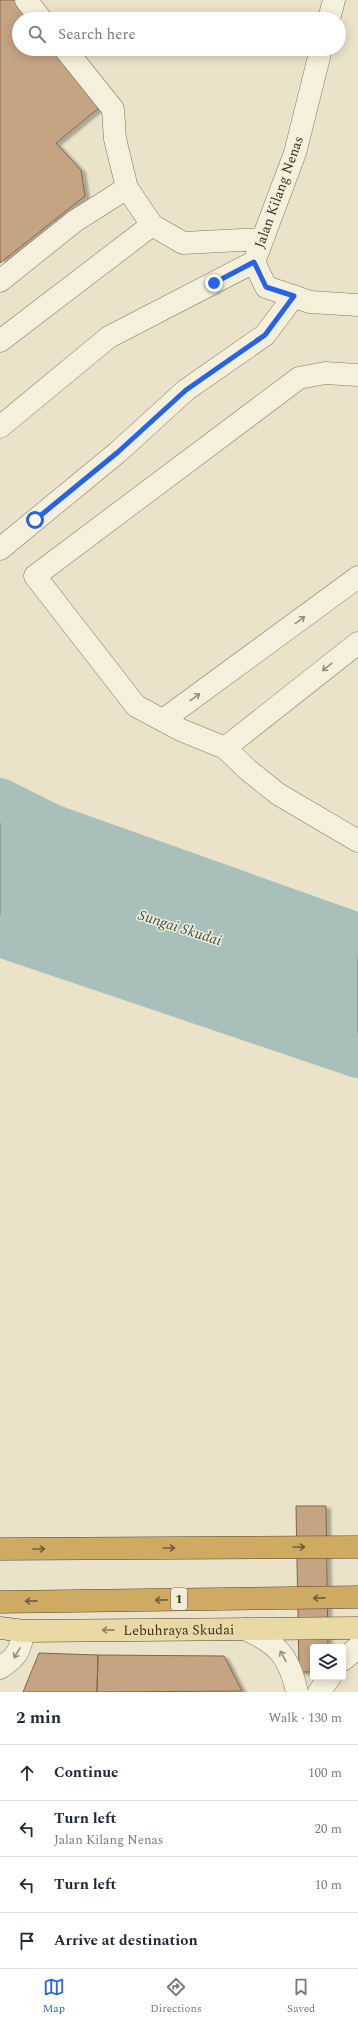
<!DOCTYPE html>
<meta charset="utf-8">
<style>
:root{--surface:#fff;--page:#f2f2f3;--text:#1f2937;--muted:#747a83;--line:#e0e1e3;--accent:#2563eb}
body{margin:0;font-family:Spectral,serif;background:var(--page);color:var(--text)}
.controls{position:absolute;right:12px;bottom:12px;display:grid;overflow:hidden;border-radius:4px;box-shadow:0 2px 10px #0003}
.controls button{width:36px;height:36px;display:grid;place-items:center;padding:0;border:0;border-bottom:1px solid var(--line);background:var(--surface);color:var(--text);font:20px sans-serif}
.stop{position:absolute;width:12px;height:12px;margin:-9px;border:3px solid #2563eb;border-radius:50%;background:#fff}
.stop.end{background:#2563eb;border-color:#fff;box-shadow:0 1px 4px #0008}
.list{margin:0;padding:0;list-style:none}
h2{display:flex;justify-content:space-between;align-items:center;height:52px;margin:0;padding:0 16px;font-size:17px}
h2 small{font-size:13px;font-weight:400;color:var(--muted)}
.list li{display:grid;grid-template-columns:26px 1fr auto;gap:12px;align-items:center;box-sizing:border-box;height:56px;padding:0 16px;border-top:1px solid var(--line)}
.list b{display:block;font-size:15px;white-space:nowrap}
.list p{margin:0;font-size:13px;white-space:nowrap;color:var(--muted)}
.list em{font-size:13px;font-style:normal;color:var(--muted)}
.icon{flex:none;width:22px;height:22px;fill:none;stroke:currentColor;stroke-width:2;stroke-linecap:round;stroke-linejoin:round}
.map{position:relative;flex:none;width:358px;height:1692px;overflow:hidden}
.search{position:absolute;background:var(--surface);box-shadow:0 2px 10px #0003;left:12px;right:12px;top:12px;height:44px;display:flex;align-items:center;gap:10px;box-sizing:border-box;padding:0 14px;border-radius:22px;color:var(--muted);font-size:15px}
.sheet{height:276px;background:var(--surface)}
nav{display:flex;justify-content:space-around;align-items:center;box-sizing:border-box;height:56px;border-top:1px solid var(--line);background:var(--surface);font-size:11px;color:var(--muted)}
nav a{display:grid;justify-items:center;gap:2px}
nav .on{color:var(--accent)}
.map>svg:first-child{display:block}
.water{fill:#a9bfba;stroke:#708c88}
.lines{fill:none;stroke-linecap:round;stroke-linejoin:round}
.river{stroke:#a9bfba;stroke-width:42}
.building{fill:#c4a483;stroke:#816448;filter:url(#shadow)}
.minor-casing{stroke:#84775f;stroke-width:23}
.major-casing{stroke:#534533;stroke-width:23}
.highway-casing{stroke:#534533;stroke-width:23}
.minor{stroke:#f5f0db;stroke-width:22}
.major{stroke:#e9daa5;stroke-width:22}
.highway{stroke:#cfaa63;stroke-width:22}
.oneway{stroke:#968f7e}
.oneway2{stroke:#73603b}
.oneway3{stroke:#908463}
.route{stroke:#2563eb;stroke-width:5}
.labels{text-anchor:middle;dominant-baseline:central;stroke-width:3;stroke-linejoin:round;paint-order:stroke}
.shield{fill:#f2edd7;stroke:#6e6758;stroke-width:1}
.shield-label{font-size:13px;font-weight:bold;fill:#362e21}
.street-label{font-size:14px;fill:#362e21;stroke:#f2edd7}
.water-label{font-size:15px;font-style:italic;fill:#325354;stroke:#f2edd7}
</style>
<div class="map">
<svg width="358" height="1692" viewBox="0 0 358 1692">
<defs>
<filter id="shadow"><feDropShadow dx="4.5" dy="2.5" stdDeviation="1" flood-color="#0004"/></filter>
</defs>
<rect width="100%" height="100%" fill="#eae3c9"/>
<path class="water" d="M0,799L52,825L358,934V1057L0,936Z"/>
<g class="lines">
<path class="river" d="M0,799L52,825L358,934
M0,936L358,1057"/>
</g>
<path class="building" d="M0,0H20L36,19H19V49H60L105,103L56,143L81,170L85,196L0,263Z
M296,1506H326L328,1647H313V1672H299Z
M39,1653L98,1655L97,1692H23Z
M98,1655L224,1656L242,1691L97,1692Z"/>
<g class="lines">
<defs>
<path id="minor" d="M26,0L41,19
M329,19L334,0
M65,49L113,109L115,139L127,188
M321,49L295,153L254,262L266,287L310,302L358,305
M0,281L75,221L127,188L152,225L183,243L263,239
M0,341L152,225
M358,375L325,373L299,378L35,576L136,706L181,730L225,748L358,643
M0,427L109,337L254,262
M0,549L118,452L186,390L265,335L294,296
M163,720L358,577
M225,748L248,770L278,794L358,841
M245,1629C278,1644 289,1656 297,1692
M343,1660L358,1647
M0,1668C17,1657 20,1651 24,1631
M319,1692L330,1677"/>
<g id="major">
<path id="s1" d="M0,1628L24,1631L358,1628"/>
</g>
<path id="highway" d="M0,1549L358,1547
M0,1602L358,1597"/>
</defs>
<use href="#minor" class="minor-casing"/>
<use href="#major" class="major-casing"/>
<use href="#highway" class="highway-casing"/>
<use href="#minor" class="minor"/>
<use href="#major" class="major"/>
<use href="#highway" class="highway"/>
</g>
<defs><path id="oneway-shaft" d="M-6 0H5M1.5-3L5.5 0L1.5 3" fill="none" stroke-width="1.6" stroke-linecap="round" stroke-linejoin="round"/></defs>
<g class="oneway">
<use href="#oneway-shaft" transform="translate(300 620) rotate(-36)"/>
<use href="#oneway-shaft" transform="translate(327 667) rotate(142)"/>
<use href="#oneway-shaft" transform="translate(195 697) rotate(-36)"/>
<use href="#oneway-shaft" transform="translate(17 1653) rotate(121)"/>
<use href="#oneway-shaft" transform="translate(283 1656) rotate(-119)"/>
</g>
<g class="oneway2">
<use href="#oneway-shaft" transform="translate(299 1547)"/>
<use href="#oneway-shaft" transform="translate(169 1548)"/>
<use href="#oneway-shaft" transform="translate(39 1549)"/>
<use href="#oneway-shaft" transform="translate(319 1598) rotate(179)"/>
<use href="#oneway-shaft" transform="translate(161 1600) rotate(179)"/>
<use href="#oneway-shaft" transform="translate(31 1601) rotate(179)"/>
</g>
<use class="oneway3" href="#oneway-shaft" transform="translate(108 1630) rotate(179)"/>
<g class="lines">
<path class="route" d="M35,520L118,452L186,390L265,335L294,296L266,287L254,262L214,283"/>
</g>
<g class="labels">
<rect class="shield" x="171" y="1588" width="16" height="22" rx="3"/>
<g class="shield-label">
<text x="179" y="1599">1</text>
</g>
<g class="street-label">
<text transform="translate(279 192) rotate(-70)">Jalan Kilang Nenas</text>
<text stroke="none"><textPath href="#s1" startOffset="179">Lebuhraya Skudai</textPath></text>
</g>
<g class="water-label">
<text transform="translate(180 928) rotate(18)">Sungai Skudai</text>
</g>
</g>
</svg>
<div class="controls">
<button><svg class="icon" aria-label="layers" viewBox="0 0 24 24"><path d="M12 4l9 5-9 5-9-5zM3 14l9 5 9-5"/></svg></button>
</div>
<div class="stop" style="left:35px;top:520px"></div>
<div class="stop end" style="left:214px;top:283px"></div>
<div class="search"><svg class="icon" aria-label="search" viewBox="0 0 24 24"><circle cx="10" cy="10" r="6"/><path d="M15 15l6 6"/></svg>Search here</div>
</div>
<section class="sheet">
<h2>2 min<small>Walk · 130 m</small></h2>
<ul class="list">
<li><svg class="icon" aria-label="ahead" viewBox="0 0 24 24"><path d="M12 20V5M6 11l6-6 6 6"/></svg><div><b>Continue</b></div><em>100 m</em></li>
<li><svg class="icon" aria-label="left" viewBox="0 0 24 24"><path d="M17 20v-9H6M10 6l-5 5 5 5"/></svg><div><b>Turn left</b><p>Jalan Kilang Nenas</p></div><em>20 m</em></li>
<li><svg class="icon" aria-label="left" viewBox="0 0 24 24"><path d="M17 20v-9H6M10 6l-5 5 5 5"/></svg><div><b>Turn left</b></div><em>10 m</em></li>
<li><svg class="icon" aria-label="arrive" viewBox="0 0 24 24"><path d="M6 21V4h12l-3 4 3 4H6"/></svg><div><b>Arrive at destination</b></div></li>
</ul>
</section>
<nav>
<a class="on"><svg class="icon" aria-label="map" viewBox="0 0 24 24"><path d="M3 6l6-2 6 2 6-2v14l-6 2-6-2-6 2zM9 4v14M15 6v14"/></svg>Map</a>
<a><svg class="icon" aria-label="directions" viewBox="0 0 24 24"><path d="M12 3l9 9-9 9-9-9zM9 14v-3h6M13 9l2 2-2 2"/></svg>Directions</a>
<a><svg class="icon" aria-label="saved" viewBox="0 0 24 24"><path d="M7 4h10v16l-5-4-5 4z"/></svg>Saved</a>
</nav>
